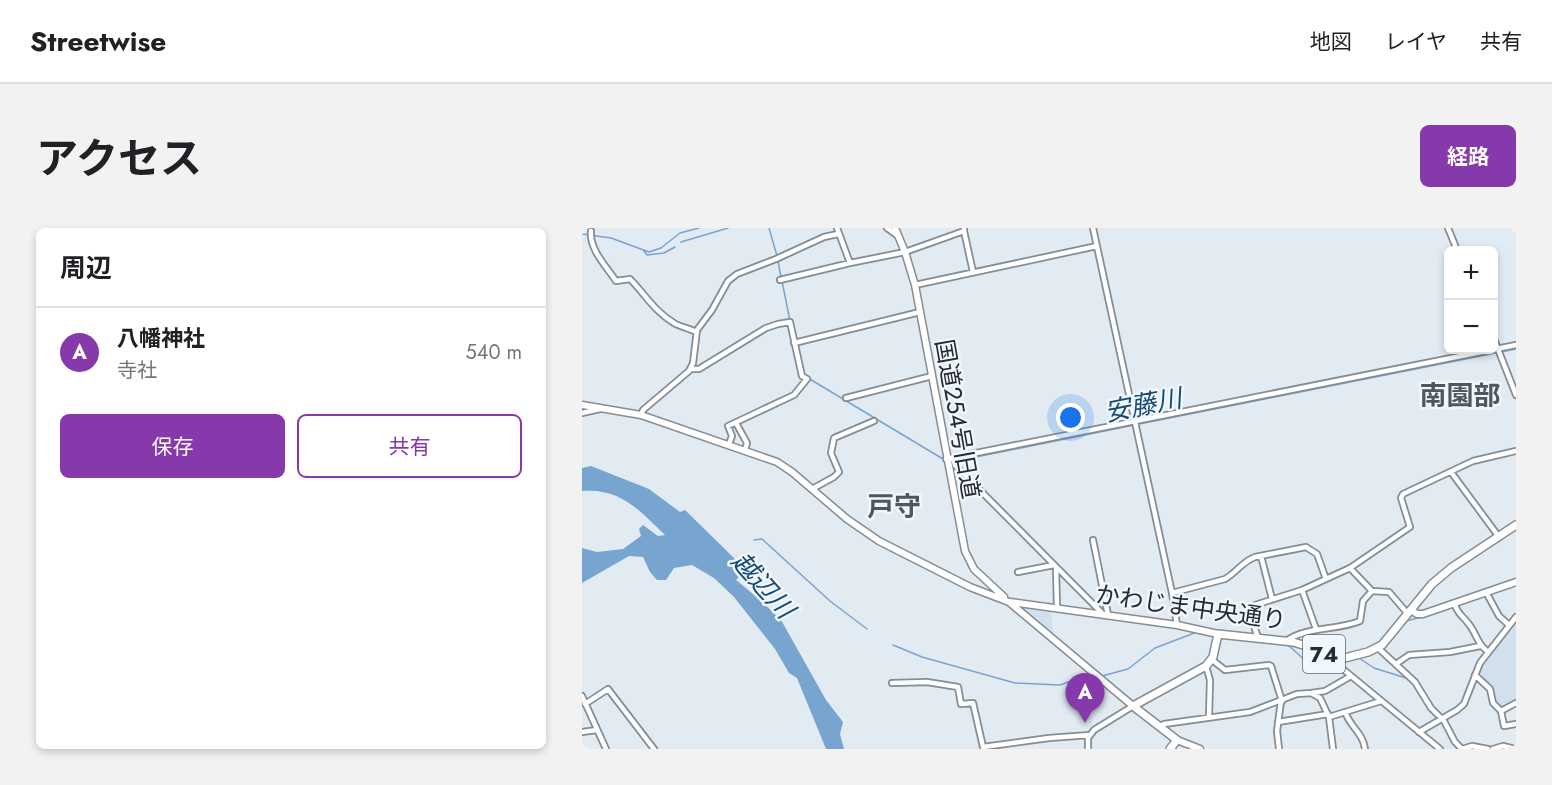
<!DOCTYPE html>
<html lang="ja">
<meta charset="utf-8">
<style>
:root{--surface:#fff;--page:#f2f2f2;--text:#202124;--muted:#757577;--line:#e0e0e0;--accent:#8639aa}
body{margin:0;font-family:Jost,"Noto Sans JP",sans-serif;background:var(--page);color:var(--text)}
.controls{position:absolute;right:18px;top:18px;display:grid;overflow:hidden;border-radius:9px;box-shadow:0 3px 9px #0003}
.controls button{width:54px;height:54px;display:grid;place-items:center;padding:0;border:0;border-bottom:2px solid var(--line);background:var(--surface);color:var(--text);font:30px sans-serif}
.you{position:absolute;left:489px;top:190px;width:21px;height:21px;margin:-15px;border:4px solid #fff;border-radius:50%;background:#1a73e8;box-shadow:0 0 0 9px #1a73e833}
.badge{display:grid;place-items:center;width:39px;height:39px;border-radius:50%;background:var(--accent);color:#fff;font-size:20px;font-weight:700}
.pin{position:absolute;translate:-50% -50px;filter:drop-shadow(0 2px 3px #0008)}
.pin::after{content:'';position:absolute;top:32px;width:21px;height:18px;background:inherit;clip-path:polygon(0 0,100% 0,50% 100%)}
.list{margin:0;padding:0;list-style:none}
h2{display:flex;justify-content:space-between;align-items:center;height:78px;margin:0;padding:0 24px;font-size:26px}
h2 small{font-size:20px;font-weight:400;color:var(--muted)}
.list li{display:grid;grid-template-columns:39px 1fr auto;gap:18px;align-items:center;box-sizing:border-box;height:90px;padding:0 24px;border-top:2px solid var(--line)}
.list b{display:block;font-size:22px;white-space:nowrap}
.list p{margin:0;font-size:20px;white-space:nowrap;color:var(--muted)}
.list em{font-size:20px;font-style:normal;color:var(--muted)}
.actions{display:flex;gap:12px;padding:18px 24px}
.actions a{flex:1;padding:14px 0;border:2px solid var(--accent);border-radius:9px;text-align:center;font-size:21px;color:var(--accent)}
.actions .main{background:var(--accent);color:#fff}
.map{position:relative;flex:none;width:934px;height:521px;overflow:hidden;border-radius:9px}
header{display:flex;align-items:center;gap:36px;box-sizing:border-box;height:84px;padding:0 30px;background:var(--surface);border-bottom:2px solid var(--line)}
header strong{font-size:28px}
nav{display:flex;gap:33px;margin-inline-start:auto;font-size:21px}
.intro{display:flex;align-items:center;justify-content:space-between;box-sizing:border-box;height:144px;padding:0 36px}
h1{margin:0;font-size:42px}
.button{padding:15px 27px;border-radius:9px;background:var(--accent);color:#fff;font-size:21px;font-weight:700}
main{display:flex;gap:36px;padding:0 36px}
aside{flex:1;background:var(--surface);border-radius:9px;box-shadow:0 3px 9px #0003}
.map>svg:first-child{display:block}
.built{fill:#d2e0ed}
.water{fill:#77a5cf}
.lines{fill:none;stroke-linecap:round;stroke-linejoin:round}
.stream{stroke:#77a5cf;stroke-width:1.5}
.street-casing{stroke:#858d94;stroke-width:8}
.secondary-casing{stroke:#858d94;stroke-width:9}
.primary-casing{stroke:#858d94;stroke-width:10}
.street{stroke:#fff;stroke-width:4.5}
.secondary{stroke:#fff;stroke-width:6}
.primary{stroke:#fff;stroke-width:7}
.labels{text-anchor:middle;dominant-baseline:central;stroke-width:5;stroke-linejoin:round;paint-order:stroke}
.shield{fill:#f0f7fe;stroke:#63686c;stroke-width:1.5}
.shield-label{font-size:22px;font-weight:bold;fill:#272b2e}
.street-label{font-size:24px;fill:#272b2e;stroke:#f0f7fe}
.water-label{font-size:26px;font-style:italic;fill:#174a73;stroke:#f0f7fe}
.quarter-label{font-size:27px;font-weight:bold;fill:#50585e;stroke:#f0f7fe}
</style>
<header>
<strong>Streetwise</strong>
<nav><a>地図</a><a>レイヤ</a><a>共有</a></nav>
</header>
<div class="intro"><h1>アクセス</h1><a class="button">経路</a></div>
<main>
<aside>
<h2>周辺<small></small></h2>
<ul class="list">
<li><span class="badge">A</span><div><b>八幡神社</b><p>寺社</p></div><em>540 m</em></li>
</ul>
<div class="actions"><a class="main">保存</a><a>共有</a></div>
</aside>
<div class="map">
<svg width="934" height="521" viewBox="0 0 934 521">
<rect width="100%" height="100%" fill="#e2eaf2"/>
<path class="built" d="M442,378L469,382L471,405L440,380Z
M934,392V473L920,481L912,474L910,460L895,446L897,439Z"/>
<path class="water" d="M9,238L67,261L98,284L103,282L153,331L162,343L154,352L177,371L199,392L244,472L261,494L258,506L262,521H244L215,450L207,445L193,421L152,369L132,350L110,337L92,340L84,352H75L68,344L61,329L47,328L0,355V320L15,324L41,321L59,308L57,301L61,297L76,308L83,307C57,282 39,260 0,263V240Z"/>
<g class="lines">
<path class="stream" d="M187,0L195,28
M0,6L29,10L67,24L79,20L98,5L117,0
M99,14L146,0
M62,23L65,27L82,25L93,19
M196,33L199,49
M200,53L208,93
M226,150L361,231
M557,196L934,121
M374,233L552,197
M172,312L180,311L248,373L285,401
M824,393L840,389
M805,416L816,403
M311,417L340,429L433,455L478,457L500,449H512
M706,417L724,433L742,437L754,436
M777,430L792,440L827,451
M520,448L546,441L573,420L615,404
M835,462L840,470
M866,505L870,514"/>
<defs>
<path id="street" d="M255,0L268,35
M305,0L316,8
M511,0L590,365L595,397
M866,0L875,22
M9,3C7,21 24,38 34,53L48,51C62,65 73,84 92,95C98,99 107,100 114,104
M382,3L391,44
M198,52L268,35L323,24L382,3V0
M333,57L515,18
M912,111L934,167
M212,115L338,84
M914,121L934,117
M108,141H117L184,100L196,96L208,94L220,148L225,151L212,167L146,198L150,208L147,216
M264,170L350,148
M0,185L18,181
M59,187L61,182L107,143L111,135L115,102L130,82L146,53L155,46L194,31L242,9L256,6
M154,195L165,215L163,222
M371,230L373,237L522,387
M364,231L909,122
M869,244L917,309
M230,261L252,249L257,244L249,225L252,210L292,193
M511,312L526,387
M679,328L690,371
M474,339L475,380
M768,340L790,363
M436,344L472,337
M720,362L734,401
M904,364L917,388L927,397
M590,365L643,351C654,345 661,333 673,329L724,319L735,326L744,351
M872,375C877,388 879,386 886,395C894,404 895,416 905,423
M676,410L667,382L673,377L720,362L768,340L828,299L819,270L821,266L891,233L934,223
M704,413C725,398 754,403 778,393L781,373L790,363L807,364L826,386
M795,419L833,454L849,480L862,493L873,514L880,521L890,518L906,521
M629,431L643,442L687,437L689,438L700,473
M751,433L858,521
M814,436L827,427L868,424L898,418
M624,438L628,452L627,489
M893,447L908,461L911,475L919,483L922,498L934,496
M310,455L345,454L376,459L379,476L391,475L401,519L467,510L508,507
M729,465L743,463L769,448
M0,468L24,521
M3,476L26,461L72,521
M919,483L934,475
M763,484C769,500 781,505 783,521
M747,489L799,473
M696,494L746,486
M577,499L582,496L668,484L715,466L729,465L738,470L747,489L751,521
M0,504L15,502
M837,504L875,482L882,476L898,435L934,389
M506,521V510L512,502L551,478
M697,521L695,503L699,473
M911,521L921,518L934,521"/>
<path id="secondary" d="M313,0L323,24L333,57L383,323L392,341L422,369
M0,177L59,187L195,234L210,244L265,291L297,313L388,359L427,374L551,478
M428,374L595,397L636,406
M829,382L835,386H841L934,354
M595,512L618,521"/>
<path id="primary" d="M588,521L595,512L551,478L624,438L631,429L636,406L711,414L728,419L751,433L786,424L800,417L850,356L869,340L934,297"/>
</defs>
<use href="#street" class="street-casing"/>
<use href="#secondary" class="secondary-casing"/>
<use href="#primary" class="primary-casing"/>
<use href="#street" class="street"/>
<use href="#secondary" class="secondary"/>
<use href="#primary" class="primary"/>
</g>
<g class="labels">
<rect class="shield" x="721" y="407" width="42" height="38" rx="4.5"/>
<g class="shield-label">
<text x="742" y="426">74</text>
</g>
<g class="street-label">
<text transform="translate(376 191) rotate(80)">国道254号旧道</text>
<text transform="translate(609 379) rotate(8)">かわじま中央通り</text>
</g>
<g class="water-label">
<text transform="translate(561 177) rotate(-11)">安藤川</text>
<text transform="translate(181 357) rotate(48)">越辺川</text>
</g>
<g class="quarter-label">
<text x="878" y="167">南園部</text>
<text x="312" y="278">戸守</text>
</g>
</g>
</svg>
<div class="controls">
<button>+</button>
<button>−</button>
</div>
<div class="you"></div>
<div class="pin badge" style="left:503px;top:495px">A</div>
</div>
</main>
